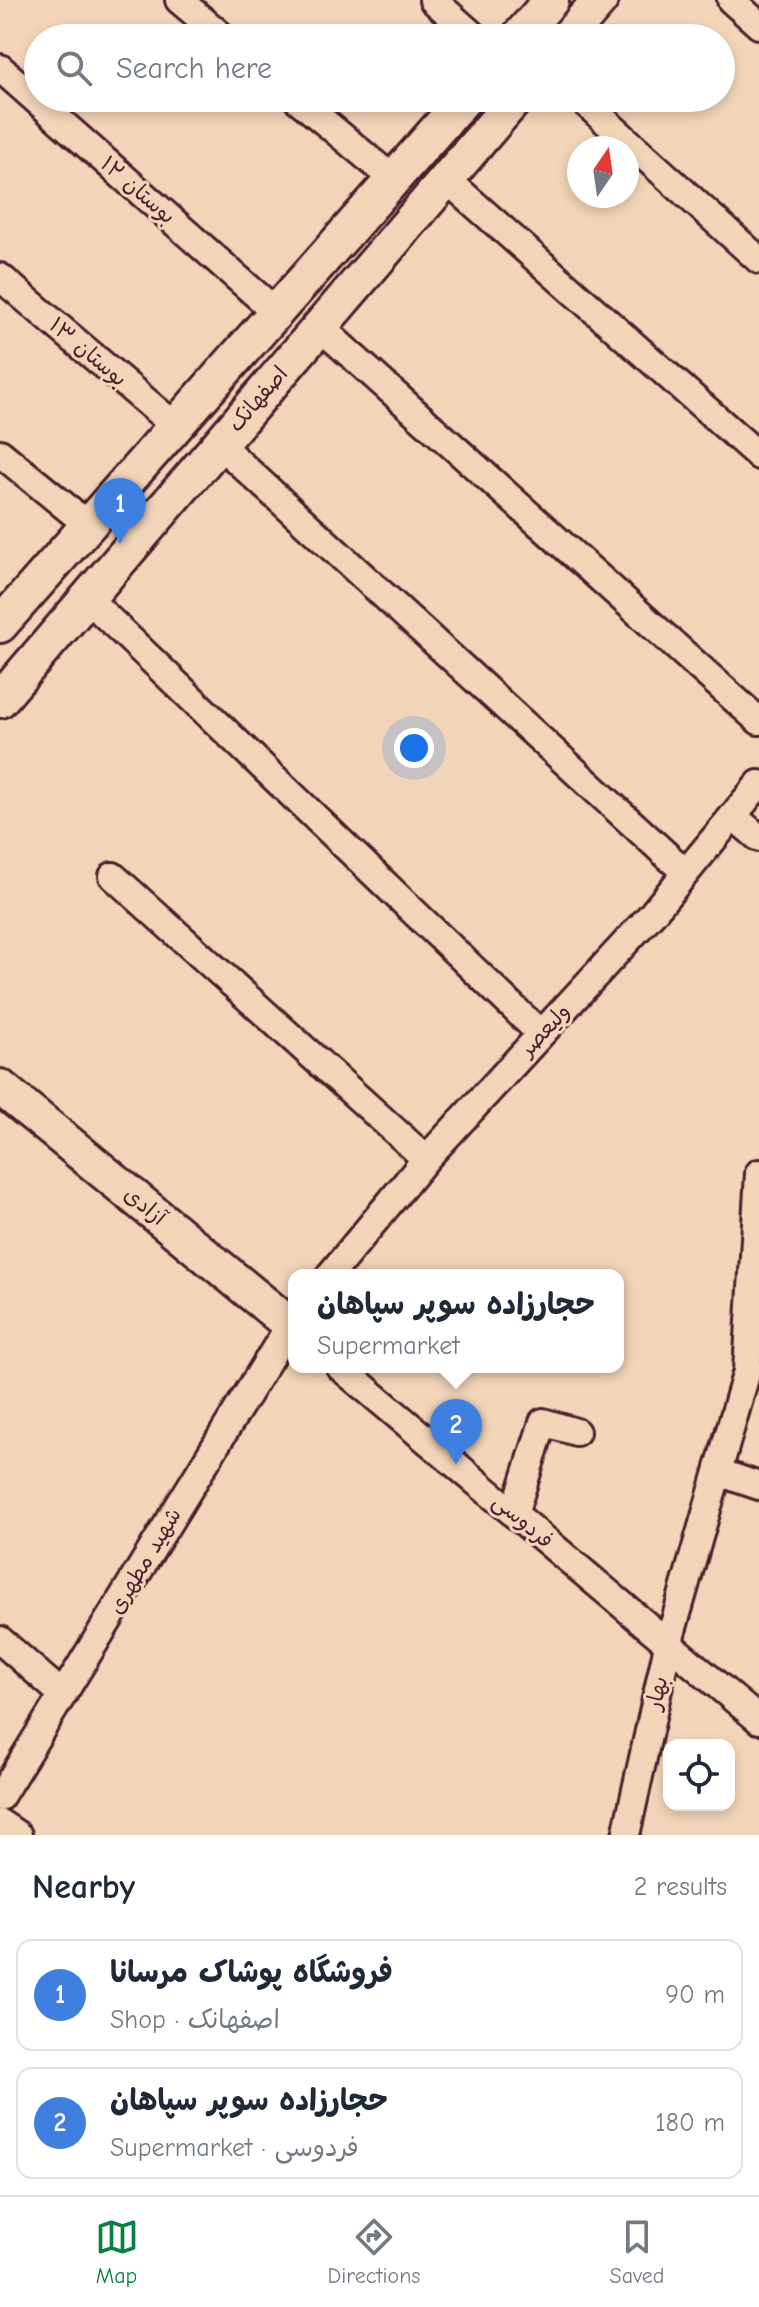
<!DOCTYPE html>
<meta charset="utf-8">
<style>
:root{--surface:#fff;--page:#f6f6f7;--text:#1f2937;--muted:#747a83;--line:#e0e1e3;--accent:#0b8043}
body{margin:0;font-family:"Comic Neue","Playpen Sans Arabic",sans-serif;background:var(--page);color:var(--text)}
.controls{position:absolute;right:24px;bottom:24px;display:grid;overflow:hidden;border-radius:16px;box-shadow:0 4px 12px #0003}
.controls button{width:72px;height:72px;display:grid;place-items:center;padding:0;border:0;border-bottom:2px solid var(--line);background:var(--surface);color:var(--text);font:40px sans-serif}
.compass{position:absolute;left:567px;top:136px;width:72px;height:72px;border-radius:50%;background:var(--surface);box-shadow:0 4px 12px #0003;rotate:13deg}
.you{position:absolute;left:414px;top:748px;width:28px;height:28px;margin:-20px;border:6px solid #fff;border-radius:50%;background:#1a73e8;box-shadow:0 0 0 12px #1a73e833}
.badge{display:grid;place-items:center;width:52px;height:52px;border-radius:50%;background:var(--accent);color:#fff;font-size:26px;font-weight:700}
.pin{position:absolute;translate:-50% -66px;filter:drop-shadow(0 2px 4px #0008)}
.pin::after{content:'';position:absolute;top:42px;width:28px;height:24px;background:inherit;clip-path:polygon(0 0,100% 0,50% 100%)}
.popup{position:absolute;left:288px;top:1269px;width:336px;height:104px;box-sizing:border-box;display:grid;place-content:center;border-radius:16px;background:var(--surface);filter:drop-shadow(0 2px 6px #0005);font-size:26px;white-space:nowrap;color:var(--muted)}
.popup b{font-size:30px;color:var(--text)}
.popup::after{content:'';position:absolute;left:50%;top:100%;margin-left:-16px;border:16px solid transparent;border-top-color:var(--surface)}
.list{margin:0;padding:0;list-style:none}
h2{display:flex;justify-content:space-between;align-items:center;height:104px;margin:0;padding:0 32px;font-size:34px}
h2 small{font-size:26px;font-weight:400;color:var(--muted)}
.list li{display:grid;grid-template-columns:52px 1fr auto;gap:24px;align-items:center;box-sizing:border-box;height:112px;margin:0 16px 16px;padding:0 16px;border:2px solid var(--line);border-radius:16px}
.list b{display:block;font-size:30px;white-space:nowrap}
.list p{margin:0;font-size:26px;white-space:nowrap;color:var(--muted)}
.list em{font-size:26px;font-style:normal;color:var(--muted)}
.icon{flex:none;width:44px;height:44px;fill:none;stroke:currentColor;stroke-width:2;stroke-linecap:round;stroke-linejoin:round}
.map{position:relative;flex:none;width:759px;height:1835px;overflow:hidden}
.search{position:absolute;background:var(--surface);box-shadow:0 4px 12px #0003;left:24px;right:24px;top:24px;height:88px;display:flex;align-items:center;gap:20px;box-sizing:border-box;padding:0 28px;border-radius:44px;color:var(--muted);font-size:30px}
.sheet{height:360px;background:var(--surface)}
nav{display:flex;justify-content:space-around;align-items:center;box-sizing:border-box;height:112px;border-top:2px solid var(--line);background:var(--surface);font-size:22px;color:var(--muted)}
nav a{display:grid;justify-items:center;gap:4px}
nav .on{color:var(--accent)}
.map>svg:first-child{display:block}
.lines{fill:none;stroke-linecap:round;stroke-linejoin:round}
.minor-casing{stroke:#4a1f2b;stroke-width:32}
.tertiary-casing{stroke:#4a1f2b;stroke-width:40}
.minor{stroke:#f2d5b9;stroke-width:26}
.tertiary{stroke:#f2d5b9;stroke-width:34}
.labels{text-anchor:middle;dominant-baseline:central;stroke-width:6;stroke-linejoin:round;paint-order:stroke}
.street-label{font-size:22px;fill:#4a1f2b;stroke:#f2d5b9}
</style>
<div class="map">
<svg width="759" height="1835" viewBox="0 0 759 1835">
<rect width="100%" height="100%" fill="#f2d5b9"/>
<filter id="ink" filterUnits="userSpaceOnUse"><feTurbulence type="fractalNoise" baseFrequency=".0125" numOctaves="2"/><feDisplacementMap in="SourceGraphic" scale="16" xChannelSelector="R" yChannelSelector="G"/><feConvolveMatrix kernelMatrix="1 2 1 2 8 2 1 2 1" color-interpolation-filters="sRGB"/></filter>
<g filter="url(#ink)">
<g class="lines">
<defs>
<path id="minor" d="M179,0L224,38
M433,0L476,38
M731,0L759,25
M0,68L276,312
M296,98L393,179
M580,98L759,260
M446,179L759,456
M0,277L175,426
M320,327L759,721
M219,444L686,873
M0,453L88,525
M87,598L541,1034
M733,816L759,838
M113,876L426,1159
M330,1275L426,1159L652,914L759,784
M340,1367L759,1720
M718,1472L759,1486
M514,1514L543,1422L576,1432
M0,1640L63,1695
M0,1797L294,1318
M0,1823L18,1835
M626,1835L668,1645L747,1371L759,1173"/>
<path id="tertiary" d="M518,38L551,0
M567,38L600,0
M0,625L465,98
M0,700L516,98
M0,1087L289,1324"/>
</defs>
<use href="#minor" class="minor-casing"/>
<use href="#tertiary" class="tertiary-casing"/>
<use href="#minor" class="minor"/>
<use href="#tertiary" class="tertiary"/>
</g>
</g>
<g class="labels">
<g class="street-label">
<text transform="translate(138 190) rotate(41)">بوستان ۱۲</text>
<text transform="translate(88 352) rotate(40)">بوستان ۱۳</text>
<text transform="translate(258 399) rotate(-49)">اصفهانک</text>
<text transform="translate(545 1030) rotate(-47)">ولیعصر</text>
<text transform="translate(145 1206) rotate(39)">آزادی</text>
<text transform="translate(523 1521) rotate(40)">فردوسی</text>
<text transform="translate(145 1561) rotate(-59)">شهید مطهری</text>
<text transform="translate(657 1693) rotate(-77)">بهار</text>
</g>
</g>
</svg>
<div class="controls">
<button><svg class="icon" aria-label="locate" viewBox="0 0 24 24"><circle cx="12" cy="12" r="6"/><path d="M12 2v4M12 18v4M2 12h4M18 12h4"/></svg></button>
</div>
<svg class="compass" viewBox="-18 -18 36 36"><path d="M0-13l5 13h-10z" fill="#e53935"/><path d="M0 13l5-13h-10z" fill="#747a83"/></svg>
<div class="you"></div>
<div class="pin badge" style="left:120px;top:544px;background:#3f7fe0">1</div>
<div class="pin badge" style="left:456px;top:1465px;background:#3f7fe0">2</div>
<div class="popup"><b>حجارزاده سوپر سپاهان</b>Supermarket</div>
<div class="search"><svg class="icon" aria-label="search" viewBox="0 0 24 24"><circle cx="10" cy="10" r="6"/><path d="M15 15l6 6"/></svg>Search here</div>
</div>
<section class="sheet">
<h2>Nearby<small>2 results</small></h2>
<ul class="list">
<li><span class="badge" style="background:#3f7fe0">1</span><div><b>فروشگاه پوشاک مرسانا</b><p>Shop · اصفهانک</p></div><em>90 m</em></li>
<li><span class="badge" style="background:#3f7fe0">2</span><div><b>حجارزاده سوپر سپاهان</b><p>Supermarket · فردوسی</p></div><em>180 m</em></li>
</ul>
</section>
<nav>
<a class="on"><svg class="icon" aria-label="map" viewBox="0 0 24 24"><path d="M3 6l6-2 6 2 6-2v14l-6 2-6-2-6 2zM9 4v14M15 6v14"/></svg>Map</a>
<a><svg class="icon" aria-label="directions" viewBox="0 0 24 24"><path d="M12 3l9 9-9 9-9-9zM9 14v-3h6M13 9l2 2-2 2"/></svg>Directions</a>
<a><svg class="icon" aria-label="saved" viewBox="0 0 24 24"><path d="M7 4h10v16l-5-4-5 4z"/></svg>Saved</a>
</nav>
